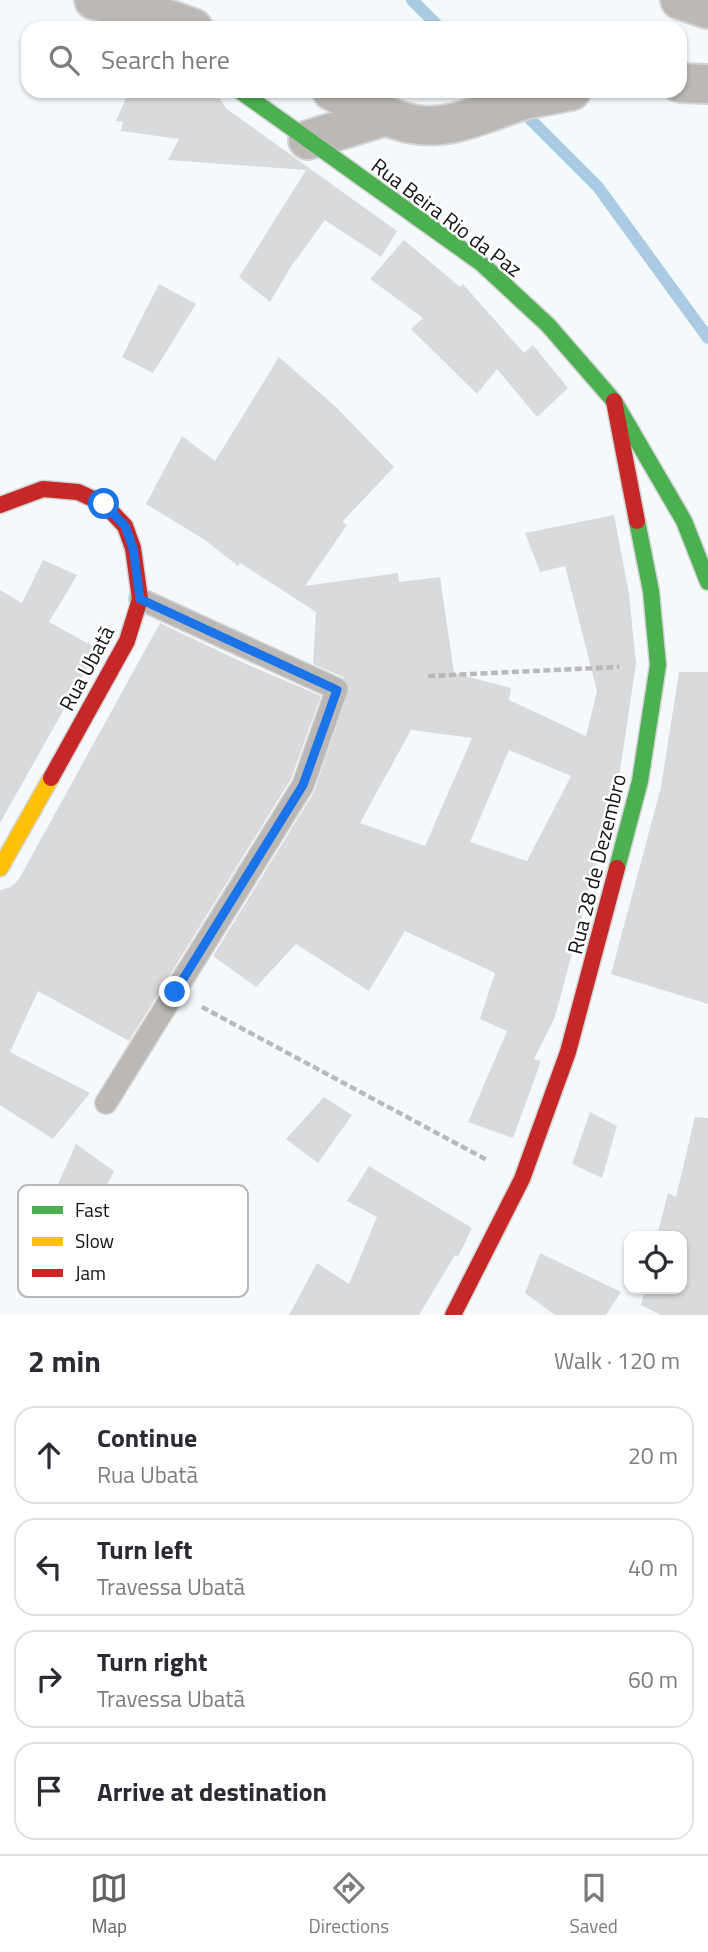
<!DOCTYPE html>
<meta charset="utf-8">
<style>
:root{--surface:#fff;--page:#f7f7f7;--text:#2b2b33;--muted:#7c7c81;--line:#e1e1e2;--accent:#606366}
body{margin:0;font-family:"Titillium Web",sans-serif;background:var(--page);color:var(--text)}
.controls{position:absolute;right:21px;bottom:21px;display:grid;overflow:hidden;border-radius:14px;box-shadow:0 2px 5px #0004}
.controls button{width:63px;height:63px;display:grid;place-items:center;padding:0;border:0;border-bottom:2px solid var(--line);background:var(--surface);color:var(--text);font:35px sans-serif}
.stop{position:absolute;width:21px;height:21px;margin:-16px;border:5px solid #1a73e8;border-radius:50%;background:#fff}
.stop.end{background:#1a73e8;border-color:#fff;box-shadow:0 2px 7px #0008}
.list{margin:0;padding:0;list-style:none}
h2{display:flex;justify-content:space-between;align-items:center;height:91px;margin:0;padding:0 28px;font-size:30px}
h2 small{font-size:23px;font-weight:400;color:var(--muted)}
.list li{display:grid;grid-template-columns:46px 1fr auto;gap:21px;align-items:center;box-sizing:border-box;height:98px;margin:0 14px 14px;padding:0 14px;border:2px solid var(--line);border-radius:21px}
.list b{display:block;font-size:26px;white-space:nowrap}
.list p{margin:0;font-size:23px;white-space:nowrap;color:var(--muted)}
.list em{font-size:23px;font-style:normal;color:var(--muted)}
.icon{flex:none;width:38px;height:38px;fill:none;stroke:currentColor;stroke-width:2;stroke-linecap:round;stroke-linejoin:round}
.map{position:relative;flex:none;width:708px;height:1315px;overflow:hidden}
.search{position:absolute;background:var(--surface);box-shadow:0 2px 5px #0004;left:21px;right:21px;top:21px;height:77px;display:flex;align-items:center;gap:18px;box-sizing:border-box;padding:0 24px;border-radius:21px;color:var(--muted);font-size:26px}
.sheet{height:539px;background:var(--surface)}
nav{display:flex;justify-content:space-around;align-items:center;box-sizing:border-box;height:98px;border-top:2px solid var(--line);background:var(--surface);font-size:19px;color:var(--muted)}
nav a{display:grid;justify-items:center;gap:4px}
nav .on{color:var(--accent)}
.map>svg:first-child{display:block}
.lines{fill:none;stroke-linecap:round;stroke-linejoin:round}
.stream{stroke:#aacbe4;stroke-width:12}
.building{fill:#d9dadc;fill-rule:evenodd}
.lane-casing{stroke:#d2d4d6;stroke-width:24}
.street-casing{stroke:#d2d4d6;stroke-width:42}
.fast-casing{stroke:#d2d4d6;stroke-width:19}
.slow-casing{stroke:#d2d4d6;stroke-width:19}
.jam-casing{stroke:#d2d4d6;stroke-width:19}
.path{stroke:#bab9ba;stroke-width:4.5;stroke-dasharray:7 3.5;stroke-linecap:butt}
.lane{stroke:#bbb8b5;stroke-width:21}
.street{stroke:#bbb8b5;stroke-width:38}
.fast{stroke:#4caf50;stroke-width:16}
.slow{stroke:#ffc107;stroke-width:16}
.jam{stroke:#c62828;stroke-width:16}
.route{stroke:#1a73e8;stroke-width:9}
.labels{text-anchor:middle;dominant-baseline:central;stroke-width:5;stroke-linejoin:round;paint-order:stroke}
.street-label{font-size:21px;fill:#101215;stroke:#fff}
.key{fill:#fff;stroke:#b7b8b9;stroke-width:2}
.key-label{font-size:19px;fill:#101215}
</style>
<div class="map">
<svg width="708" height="1315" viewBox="0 0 708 1315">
<rect width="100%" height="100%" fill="#f6f9fc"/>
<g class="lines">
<path class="stream" d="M412,0L440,28
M520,109L598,187L708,338"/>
</g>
<path class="building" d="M129,91H208L220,99L227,109L397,231L381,257L325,220L290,268L270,302L239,277L306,170L168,160L179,139L121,131L123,122L116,121Z
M404,240L460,287L463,284L524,353L533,345L568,388L537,417L497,369L477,394L411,329L423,318L370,279Z
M159,284L196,304L153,373L122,357Z
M279,357L337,408L394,467L342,522L347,525L305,586L398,573L399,582L440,577L454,673L511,688L509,700L586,736L597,691L565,566L540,572L525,533L614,515L629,594L636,664L619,777L555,1017L534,1059L541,1061L513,1138L468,1122L507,1031L480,1019L495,973L405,931L369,991L296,944L256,987L213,956L314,792L350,688L343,677L313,664L316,612L240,563L238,566L205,540L146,504L182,436L215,461ZM411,730L472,738L425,846L360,823ZM509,750L571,776L527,861L470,842Z
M43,560L77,575L49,622L98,649L0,823V590L22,603Z
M160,623L244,663L321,696L291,779L129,1041L38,991L10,1052L90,1093L53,1139L0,1105V890L11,887L19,879Z
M679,672H708V1004L611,974L661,787Z
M324,1097L352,1115L318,1163L286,1139Z
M590,1112L617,1126L602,1178L572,1164Z
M695,1117L708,1118V1315H661L641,1305L645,1289H682V1236H657L668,1193L676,1197Z
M76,1144L114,1171L75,1245L42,1219Z
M369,1166L472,1228L458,1257L455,1255L419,1315H289L317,1263L349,1284L377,1217L347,1201Z
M540,1253L621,1292L606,1315H555L525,1293Z"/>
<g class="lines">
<defs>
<path id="lane" d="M106,1103L303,785L337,689L140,599"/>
<path id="street" d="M94,0L145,11L193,28
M680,0L708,9
M680,83L708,84
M332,91C358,103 384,118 412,124C452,132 491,109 528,99C542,96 557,94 571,91
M308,140L386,116"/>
<path id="fast" d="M240,91L481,263L548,325L614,401L684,521L708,582
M617,868L640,781L658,665L651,591L637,521"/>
<path id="slow" d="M0,868L51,778"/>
<path id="jam" d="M614,401L637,521
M0,505L43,489L78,492L104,504L125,526L133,548L140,599L127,641L51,778
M453,1315L522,1179L568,1052L617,868"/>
</defs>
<use href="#lane" class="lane-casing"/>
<use href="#street" class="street-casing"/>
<use href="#fast" class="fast-casing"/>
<use href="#slow" class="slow-casing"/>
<use href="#jam" class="jam-casing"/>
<path class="path" d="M428,676L619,667
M202,1007L487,1160"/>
<use href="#lane" class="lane"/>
<use href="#street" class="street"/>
<use href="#fast" class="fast"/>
<use href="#slow" class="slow"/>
<use href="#jam" class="jam"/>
</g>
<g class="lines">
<path class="route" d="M104,504L125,526L133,548L140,599L337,690L303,785L175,992"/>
</g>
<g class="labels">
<g class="street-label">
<text transform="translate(447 217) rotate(37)">Rua Beira Rio da Paz</text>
<text transform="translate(86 668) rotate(-62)">Rua Ubatã</text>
<text transform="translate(596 864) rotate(-76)">Rua 28 de Dezembro</text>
</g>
</g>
<rect x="18" y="1185" width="230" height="112" rx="10" class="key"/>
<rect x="32" y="1206" width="31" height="8" fill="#4caf50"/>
<rect x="32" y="1237" width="31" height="9" fill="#ffc107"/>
<rect x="32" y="1269" width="31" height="8" fill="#c62828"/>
<g class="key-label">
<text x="75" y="1217">Fast</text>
<text x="75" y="1248">Slow</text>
<text x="75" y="1280">Jam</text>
</g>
</svg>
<div class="controls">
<button><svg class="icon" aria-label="locate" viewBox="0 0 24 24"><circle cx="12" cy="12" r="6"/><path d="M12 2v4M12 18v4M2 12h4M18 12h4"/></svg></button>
</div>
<div class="stop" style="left:104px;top:504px"></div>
<div class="stop end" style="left:175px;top:992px"></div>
<div class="search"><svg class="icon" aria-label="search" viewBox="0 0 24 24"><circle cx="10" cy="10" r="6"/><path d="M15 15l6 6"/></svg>Search here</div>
</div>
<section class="sheet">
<h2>2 min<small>Walk · 120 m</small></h2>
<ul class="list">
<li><svg class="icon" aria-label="ahead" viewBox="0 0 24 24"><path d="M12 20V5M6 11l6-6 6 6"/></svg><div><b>Continue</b><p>Rua Ubatã</p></div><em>20 m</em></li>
<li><svg class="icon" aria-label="left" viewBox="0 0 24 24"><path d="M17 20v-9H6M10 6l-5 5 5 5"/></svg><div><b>Turn left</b><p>Travessa Ubatã</p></div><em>40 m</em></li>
<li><svg class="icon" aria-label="right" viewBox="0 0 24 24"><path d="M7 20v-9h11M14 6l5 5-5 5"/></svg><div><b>Turn right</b><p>Travessa Ubatã</p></div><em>60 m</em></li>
<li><svg class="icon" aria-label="arrive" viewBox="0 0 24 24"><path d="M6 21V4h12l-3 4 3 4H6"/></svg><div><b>Arrive at destination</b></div></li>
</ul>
</section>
<nav>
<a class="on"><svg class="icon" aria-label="map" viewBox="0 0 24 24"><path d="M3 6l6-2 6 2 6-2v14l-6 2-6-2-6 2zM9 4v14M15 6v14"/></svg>Map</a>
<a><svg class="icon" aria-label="directions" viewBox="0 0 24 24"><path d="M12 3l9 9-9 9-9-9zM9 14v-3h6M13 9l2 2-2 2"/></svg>Directions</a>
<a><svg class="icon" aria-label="saved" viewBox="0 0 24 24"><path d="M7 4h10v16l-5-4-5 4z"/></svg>Saved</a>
</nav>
